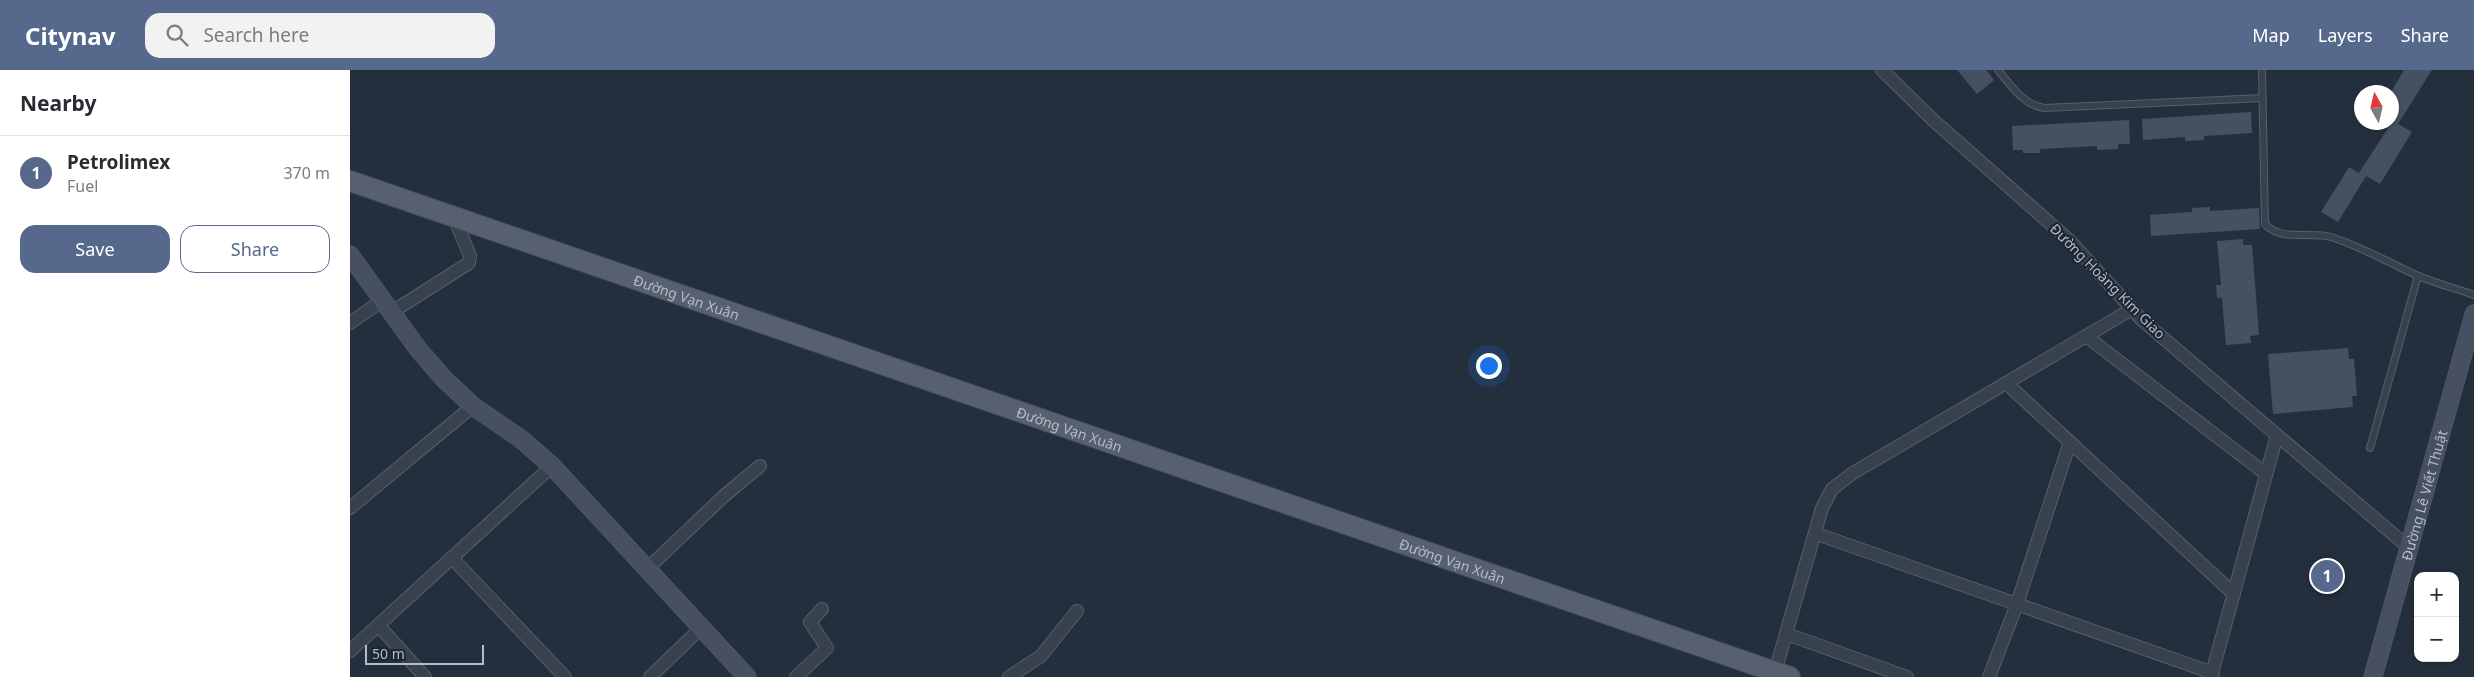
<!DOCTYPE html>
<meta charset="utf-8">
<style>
:root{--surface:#fff;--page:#f2f2f3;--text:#2b2b33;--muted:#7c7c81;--line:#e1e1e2;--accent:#56698c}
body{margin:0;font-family:"Noto Sans",sans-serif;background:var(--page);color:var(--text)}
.controls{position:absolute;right:15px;bottom:15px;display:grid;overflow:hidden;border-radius:10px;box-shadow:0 1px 4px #0004}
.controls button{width:45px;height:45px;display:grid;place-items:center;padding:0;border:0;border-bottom:1px solid var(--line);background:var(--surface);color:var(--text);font:25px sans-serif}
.compass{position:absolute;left:2004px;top:15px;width:45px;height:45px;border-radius:50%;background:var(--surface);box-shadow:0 1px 4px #0004;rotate:352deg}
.scale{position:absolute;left:15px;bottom:12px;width:119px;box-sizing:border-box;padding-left:5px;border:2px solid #b4bcc9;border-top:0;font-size:14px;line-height:18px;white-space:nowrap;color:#b4bcc9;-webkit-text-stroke:4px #1d2633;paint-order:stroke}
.you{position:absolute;left:1138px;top:295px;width:18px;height:18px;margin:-12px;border:4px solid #fff;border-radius:50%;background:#1a73e8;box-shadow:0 0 0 8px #1a73e833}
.badge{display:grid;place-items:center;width:32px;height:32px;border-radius:50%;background:var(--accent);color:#fff;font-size:16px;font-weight:700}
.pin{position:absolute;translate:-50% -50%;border:2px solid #fff;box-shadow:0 1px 5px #0006}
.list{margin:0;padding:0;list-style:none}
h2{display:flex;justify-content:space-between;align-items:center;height:65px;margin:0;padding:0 20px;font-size:21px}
h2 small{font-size:16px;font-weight:400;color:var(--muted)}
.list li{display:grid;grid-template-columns:32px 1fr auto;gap:15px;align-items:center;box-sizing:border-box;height:75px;padding:0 20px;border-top:1px solid var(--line)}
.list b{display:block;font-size:19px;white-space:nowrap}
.list p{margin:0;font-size:16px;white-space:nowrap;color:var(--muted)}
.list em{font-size:16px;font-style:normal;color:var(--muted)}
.actions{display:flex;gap:10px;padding:15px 20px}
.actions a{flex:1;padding:11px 0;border:1px solid var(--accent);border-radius:15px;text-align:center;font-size:18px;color:var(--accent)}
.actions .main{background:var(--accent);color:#fff}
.icon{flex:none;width:28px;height:28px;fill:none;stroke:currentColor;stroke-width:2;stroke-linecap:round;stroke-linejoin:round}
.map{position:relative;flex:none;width:2124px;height:607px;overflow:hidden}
header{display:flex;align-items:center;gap:30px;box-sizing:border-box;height:70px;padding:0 25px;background:var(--accent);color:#fff}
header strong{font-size:24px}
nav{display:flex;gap:28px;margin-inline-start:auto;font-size:18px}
.search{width:350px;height:45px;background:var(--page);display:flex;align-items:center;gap:12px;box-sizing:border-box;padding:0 18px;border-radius:15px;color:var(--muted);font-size:19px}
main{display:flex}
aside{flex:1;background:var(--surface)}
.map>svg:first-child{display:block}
.building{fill:#455162}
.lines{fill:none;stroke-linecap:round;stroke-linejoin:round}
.lane-casing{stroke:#565f6c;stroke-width:8}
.street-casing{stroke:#565f6c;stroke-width:14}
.secondary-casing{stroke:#565f6c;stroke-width:19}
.primary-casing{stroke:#414a57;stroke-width:22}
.lane{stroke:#38414e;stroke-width:6}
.street{stroke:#38414e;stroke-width:12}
.secondary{stroke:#465061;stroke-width:18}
.primary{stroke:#56606e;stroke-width:20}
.labels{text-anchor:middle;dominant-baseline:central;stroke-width:4;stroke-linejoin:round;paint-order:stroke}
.street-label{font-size:14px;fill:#b4bcc9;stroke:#1d2633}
</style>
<header>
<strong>Citynav</strong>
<div class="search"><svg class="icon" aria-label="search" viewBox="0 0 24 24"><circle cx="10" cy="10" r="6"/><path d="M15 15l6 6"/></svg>Search here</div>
<nav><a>Map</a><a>Layers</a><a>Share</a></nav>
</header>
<main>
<aside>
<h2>Nearby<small></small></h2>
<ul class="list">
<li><span class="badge">1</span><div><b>Petrolimex</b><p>Fuel</p></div><em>370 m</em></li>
</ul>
<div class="actions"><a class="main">Save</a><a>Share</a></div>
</aside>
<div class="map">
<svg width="2124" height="607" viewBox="0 0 2124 607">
<rect width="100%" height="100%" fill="#242f3e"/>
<path class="building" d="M1607,0H1636L1644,10L1627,24Z
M2054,0H2082L2048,54L2062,62L2030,114L2016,106L1988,152L1971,142L1999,97L2009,103L2042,52L2041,22Z
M1901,42L1902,63L1854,66V70L1835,71V67L1793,70L1792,49Z
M1779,50L1780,74H1768V79L1747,80V76L1690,79V83H1673V80H1663L1662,56Z
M1860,137V141L1909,138L1910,159L1801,166L1800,145L1842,142V138Z
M1893,169V175H1902L1909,265L1900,266L1901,273L1876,275L1872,228H1867L1866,215H1871L1867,171Z
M1998,278L1999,289H2004L2007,326H2002L2003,337L1923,344L1918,284Z"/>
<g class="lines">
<defs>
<path id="lane" d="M1648,0C1662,16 1672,34 1694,38L1913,28
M1912,0L1915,154C1931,172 1959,161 1981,167C2010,176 2038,192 2066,205C2084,213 2105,218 2124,225
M2020,378L2068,206"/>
<path id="street" d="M1532,0L1583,50L1720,171L1792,250L2057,476
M42,242L119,193L120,186L104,147
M0,253L33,230
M1736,266L1916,404
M1656,313L1884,524
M0,438L123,336
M1467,464L1863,603
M102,488L215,607
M297,499L374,426L410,396
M29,556L75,607
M1437,564L1557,607
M0,581L202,396
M1425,602L1472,438L1482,419L1503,403L1782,239
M300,607L351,558
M446,607L477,578L460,552L472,539
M659,607L691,586L727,541
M1639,607L1667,534L1720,372
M1861,607L1927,365"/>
<g id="secondary">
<path d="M0,185L68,279L94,309L123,336L171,369L202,396L397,607"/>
<path id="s1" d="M2023,607L2124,244"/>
</g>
<g id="primary">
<path id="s2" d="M0,111L1440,607"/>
</g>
</defs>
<use href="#lane" class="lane-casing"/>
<use href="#street" class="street-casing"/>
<use href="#secondary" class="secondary-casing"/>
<use href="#primary" class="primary-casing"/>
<use href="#lane" class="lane"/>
<use href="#street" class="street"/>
<use href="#secondary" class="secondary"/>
<use href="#primary" class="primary"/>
</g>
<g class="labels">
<g class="street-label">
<text transform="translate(1758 211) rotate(45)">Đường Hoàng Kim Giao</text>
<text stroke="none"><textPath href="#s2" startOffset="356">Đường Vạn Xuân</textPath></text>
<text stroke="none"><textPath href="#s2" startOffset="761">Đường Vạn Xuân</textPath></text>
<text stroke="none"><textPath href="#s1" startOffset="189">Đường Lê Viết Thuật</textPath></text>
<text stroke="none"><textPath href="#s2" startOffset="1166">Đường Vạn Xuân</textPath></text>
</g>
</g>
</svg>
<div class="controls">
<button>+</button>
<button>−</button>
</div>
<svg class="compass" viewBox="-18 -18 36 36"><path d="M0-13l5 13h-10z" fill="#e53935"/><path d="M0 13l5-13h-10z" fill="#7c7c81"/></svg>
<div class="scale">50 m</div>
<div class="you"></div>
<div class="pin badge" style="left:1977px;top:506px">1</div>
</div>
</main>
